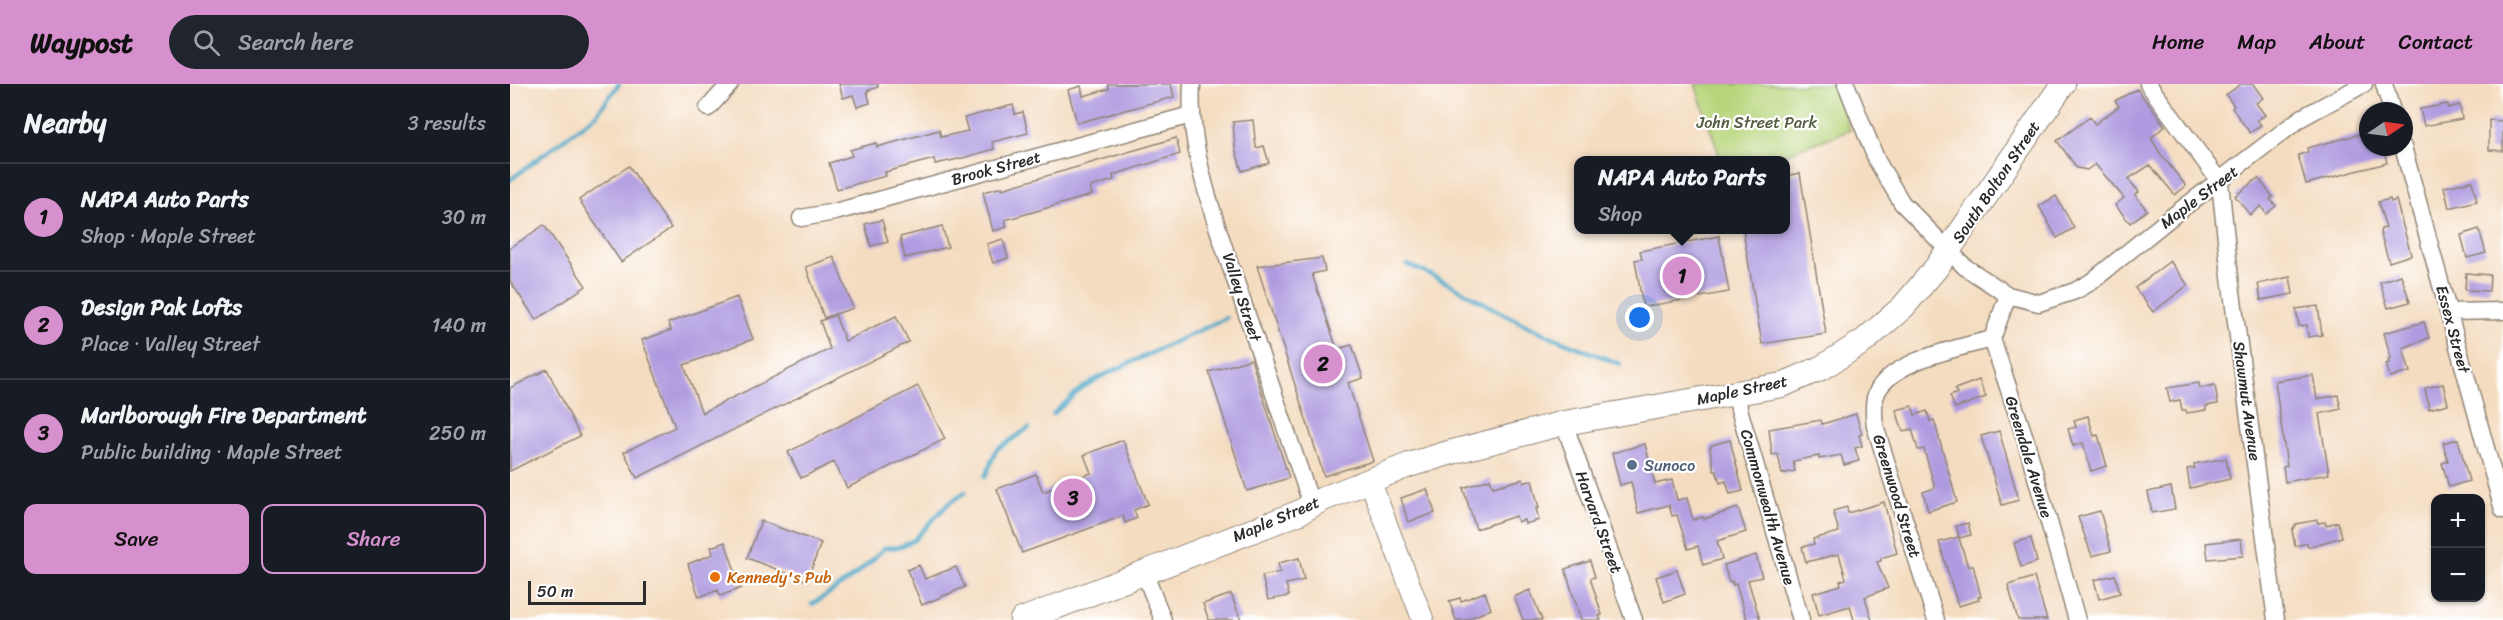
<!DOCTYPE html>
<meta charset="utf-8">
<style>
:root{--surface:#171b24;--page:#20242c;--text:#f1f3f6;--muted:#9ea1a6;--line:#363941;--accent:#d690ce}
body{margin:0;font-family:Sriracha,sans-serif;background:var(--page);color:var(--text)}
.controls{position:absolute;right:18px;bottom:18px;display:grid;overflow:hidden;border-radius:12px;box-shadow:0 2px 4px #0004}
.controls button{width:54px;height:54px;display:grid;place-items:center;padding:0;border:0;border-bottom:2px solid var(--line);background:var(--surface);color:var(--text);font:30px sans-serif}
.compass{position:absolute;left:1849px;top:18px;width:54px;height:54px;border-radius:50%;background:var(--surface);box-shadow:0 2px 4px #0004;rotate:77deg}
.scale{position:absolute;left:18px;bottom:15px;width:118px;box-sizing:border-box;padding-left:6px;border:3px solid #2b2b2b;border-top:0;font-size:16px;line-height:21px;white-space:nowrap;color:#2b2b2b;-webkit-text-stroke:4px #fff;paint-order:stroke}
.you{position:absolute;left:1130px;top:234px;width:21px;height:21px;margin:-15px;border:4px solid #fff;border-radius:50%;background:#1a73e8;box-shadow:0 0 0 9px #1a73e833}
.badge{display:grid;place-items:center;width:39px;height:39px;border-radius:50%;background:var(--accent);color:#111;font-size:20px;font-weight:700}
.pin{position:absolute;translate:-50% -50%;border:3px solid #fff;box-shadow:0 2px 6px #0006}
.popup{position:absolute;left:1064px;top:72px;width:216px;height:78px;box-sizing:border-box;display:grid;place-content:center;border-radius:12px;background:var(--surface);filter:drop-shadow(0 2px 4px #0005);font-size:20px;white-space:nowrap;color:var(--muted)}
.popup b{font-size:22px;color:var(--text)}
.popup::after{content:'';position:absolute;left:50%;top:100%;margin-left:-12px;border:12px solid transparent;border-top-color:var(--surface)}
.list{margin:0;padding:0;list-style:none}
h2{display:flex;justify-content:space-between;align-items:center;height:78px;margin:0;padding:0 24px;font-size:26px}
h2 small{font-size:20px;font-weight:400;color:var(--muted)}
.list li{display:grid;grid-template-columns:39px 1fr auto;gap:18px;align-items:center;box-sizing:border-box;height:108px;padding:0 24px;border-top:2px solid var(--line)}
.list b{display:block;font-size:22px;white-space:nowrap}
.list p{margin:0;font-size:20px;white-space:nowrap;color:var(--muted)}
.list em{font-size:20px;font-style:normal;color:var(--muted)}
.actions{display:flex;gap:12px;padding:18px 24px}
.actions a{flex:1;padding:14px 0;border:2px solid var(--accent);border-radius:12px;text-align:center;font-size:21px;color:var(--accent)}
.actions .main{background:var(--accent);color:#111}
.icon{flex:none;width:33px;height:33px;fill:none;stroke:currentColor;stroke-width:2;stroke-linecap:round;stroke-linejoin:round}
.map{position:relative;flex:none;width:1993px;height:536px;overflow:hidden}
header{display:flex;align-items:center;gap:36px;box-sizing:border-box;height:84px;padding:0 30px;background:var(--accent);color:#111}
header strong{font-size:28px}
nav{display:flex;gap:33px;margin-inline-start:auto;font-size:21px}
.search{width:420px;height:54px;background:var(--page);display:flex;align-items:center;gap:15px;box-sizing:border-box;padding:0 21px;border-radius:33px;color:var(--muted);font-size:22px}
main{display:flex}
aside{flex:1;background:var(--surface)}
.map>svg:first-child{display:block}
.green{fill:#b8d57b;stroke:#728053;stroke-width:1.5}
.lines{fill:none;stroke-linecap:round;stroke-linejoin:round}
.stream{stroke:#47a6c6;stroke-width:4.5}
.building{fill:#af9be0}
.minor-casing{stroke:#908476;stroke-width:19}
.tertiary-casing{stroke:#908476;stroke-width:23}
.secondary-casing{stroke:#908476;stroke-width:26}
.minor{stroke:#fff;stroke-width:16}
.tertiary{stroke:#fff;stroke-width:21}
.secondary{stroke:#fff;stroke-width:24}
.service-dot{fill:#5c6f8a;stroke:#fff;stroke-width:2}
.food-dot{fill:#e8710a;stroke:#fff;stroke-width:2}
.labels{text-anchor:middle;dominant-baseline:central;stroke-width:4.5;stroke-linejoin:round;paint-order:stroke}
.park-label{font-size:16px;fill:#555e43;stroke:#fff}
.street-label{font-size:16px;fill:#2b2b2b;stroke:#fff}
.service-label{font-size:16px;fill:#4e5e75;stroke:#fff;text-anchor:start}
.food-label{font-size:16px;fill:#c56008;stroke:#fff;text-anchor:start}
</style>
<header>
<strong>Waypost</strong>
<div class="search"><svg class="icon" aria-label="search" viewBox="0 0 24 24"><circle cx="10" cy="10" r="6"/><path d="M15 15l6 6"/></svg>Search here</div>
<nav><a>Home</a><a>Map</a><a>About</a><a>Contact</a></nav>
</header>
<main>
<aside>
<h2>Nearby<small>3 results</small></h2>
<ul class="list">
<li><span class="badge">1</span><div><b>NAPA Auto Parts</b><p>Shop · Maple Street</p></div><em>30 m</em></li>
<li><span class="badge">2</span><div><b>Design Pak Lofts</b><p>Place · Valley Street</p></div><em>140 m</em></li>
<li><span class="badge">3</span><div><b>Marlborough Fire Department</b><p>Public building · Maple Street</p></div><em>250 m</em></li>
</ul>
<div class="actions"><a class="main">Save</a><a>Share</a></div>
</aside>
<div class="map">
<svg width="1993" height="536" viewBox="0 0 1993 536">
<rect width="100%" height="100%" fill="#fff"/>
<filter id="ink" filterUnits="userSpaceOnUse"><feTurbulence type="fractalNoise" baseFrequency=".0167" numOctaves="2"/><feDisplacementMap in="SourceGraphic" scale="12" xChannelSelector="R" yChannelSelector="G"/><feConvolveMatrix kernelMatrix="1 2 1 2 8 2 1 2 1" color-interpolation-filters="sRGB"/></filter>
<filter id="wash" filterUnits="userSpaceOnUse"><feTurbulence type="fractalNoise" baseFrequency=".008" numOctaves="4" result="noise"/><feDisplacementMap in="SourceGraphic" scale="24" xChannelSelector="R" yChannelSelector="G"/><feGaussianBlur stdDeviation="1.35" result="paint"/><feColorMatrix in="noise" values="0 0 0 0 0 0 0 0 0 0 0 0 0 0 0 0 0 1.4 0 .05"/><feComposite in="paint" operator="in"/></filter>
<g filter="url(#wash)">
<rect width="100%" height="100%" fill="#f4dcc0"/>
<path class="green" d="M1185,0H1323L1340,46L1259,76H1211Z"/>
<g class="lines">
<path class="stream" d="M0,96L86,31L109,0
M898,181C934,194 966,216 1000,233C1035,252 1073,265 1110,280
M543,330L572,304L590,293L716,234
M475,393L486,366L519,344
M302,520C329,504 353,487 374,464L389,463L404,456L438,420L455,408"/>
</g>
<g id="blocks">
<path class="building" d="M329,0H368V3L357,7L360,19L347,23L343,11L333,14Z
M598,0H661L664,13L567,39L558,6L571,2L573,12L599,5Z
M1731,0H1743L1753,14L1746,19L1755,31L1747,36L1751,41L1740,49L1722,24L1724,22L1716,11Z
M1627,5L1655,42L1641,54L1650,69L1676,102L1665,111L1640,81L1618,95L1629,108L1625,111L1637,126L1620,139L1605,121L1614,114L1585,80L1577,86L1567,84L1547,57L1580,33L1585,40L1609,22L1605,17Z
M1938,20V24L1950,21L1952,35L1914,42L1910,25Z
M503,21L505,30L513,28L518,49L482,58L484,65L453,74L425,80L424,75L375,88L376,92L327,105L319,79L342,72L340,66L366,59L367,63L429,46L431,53L458,47L454,34Z
M743,36L746,64L754,62L759,79L732,87L725,64L723,38Z
M1979,36L1993,37V67L1979,66Z
M1858,48V63H1873L1877,79L1796,100L1788,71L1798,68L1797,64Z
M666,54L670,70L603,91L604,96L580,103L582,111L495,136L497,143L483,147L473,108L492,103V105Z
M119,82L161,144L111,178L69,116Z
M1290,89L1316,250L1252,260L1233,146H1275V92Z
M1748,94L1763,113L1760,115L1766,122L1756,130L1751,122L1740,131L1725,112Z
M1962,97L1967,117L1939,124L1934,103Z
M1546,112L1564,144L1547,154L1529,122Z
M1880,115L1881,118L1886,116L1901,171L1879,178L1870,148L1871,145L1876,144L1868,118Z
M372,136L378,158L361,162L355,140Z
M34,141L76,202L26,236L0,197V164Z
M432,142L438,163L395,174L390,153Z
M1969,145L1976,169L1957,174L1951,151Z
M1209,152L1219,208L1133,223L1125,176L1132,175L1130,167Z
M493,155L498,174L483,179L477,160Z
M324,173L343,224L314,234L296,183Z
M812,174L815,187L802,190L827,265L842,261L853,294L838,299L863,377L814,392L747,182Z
M1660,177L1678,201L1643,228L1625,204Z
M1956,189L1980,191L1979,207L1955,206Z
M1891,191L1900,218L1878,224L1870,198Z
M1780,193L1783,210L1751,216L1748,200Z
M227,213L243,255L174,281L192,329L320,265L310,237L325,231L335,257L386,232L399,258L127,394L114,368L165,343L132,256L161,246L158,239Z
M1808,222L1812,251L1798,253L1797,241L1789,242L1786,225Z
M1914,238L1919,254L1893,264L1900,288L1880,293L1876,280L1879,279L1878,275L1881,274L1874,249Z
M741,275L779,394L737,407L699,288Z
M37,285L70,352L0,387V304Z
M1803,291L1807,315L1828,311L1831,325L1809,330L1819,390L1775,398L1773,383L1777,382L1765,297Z
M1469,296L1476,313L1445,324L1440,312L1447,309L1445,305Z
M1689,299L1690,304L1705,301L1708,320L1696,322V326L1677,329L1676,326H1672L1670,316L1660,318L1657,304Z
M1933,300L1938,320L1919,325L1915,304Z
M408,302L435,355L337,404L324,378L291,394L278,368Z
M1402,322L1405,331L1417,327L1420,337L1424,336L1447,418L1418,427L1413,408L1425,404L1414,365L1408,366L1402,345L1393,347L1386,326Z
M1346,330L1352,350L1349,351L1352,362L1345,364L1349,377L1334,381L1331,371L1309,375V372L1283,377L1285,387L1272,390L1268,370L1262,371L1259,345L1311,336L1312,340Z
M1578,332L1584,352L1588,351L1597,382L1581,387L1573,359L1563,362L1558,345L1566,343L1564,336Z
M1489,347L1509,416L1492,421L1471,352Z
M1948,355L1959,397L1939,403L1932,379L1938,377L1933,359Z
M613,356L638,420L624,426L627,434L615,439L613,432L512,469L487,405L526,390L533,408L581,389L574,371Z
M1220,356L1233,407L1220,410L1216,397L1210,399L1206,386L1204,387L1200,364L1202,361Z
M1135,360L1145,400L1162,396L1167,416L1177,414L1183,436L1193,433L1194,435L1228,424L1236,448L1207,457L1212,475L1193,481L1188,462L1178,465L1167,431L1162,432L1159,421L1128,429L1121,398L1110,401L1102,369Z
M1716,374L1720,395L1680,404L1677,385L1685,384L1684,380Z
M980,395L983,403L1013,395L1014,399L1022,396L1029,424H1026L1029,436L1015,440L1014,436L1008,438L1006,432L966,445L953,404Z
M1661,403L1665,425L1642,429L1638,408Z
M917,405L925,429L898,438L891,414Z
M1374,418L1387,469L1371,474V477L1367,478L1378,504L1355,513L1362,536H1344L1340,522L1309,531L1303,509L1331,501L1330,497L1336,495L1329,470L1296,478L1292,463L1304,460L1303,455L1329,448L1323,427L1337,423L1338,429Z
M1590,427L1601,467L1582,472L1568,433Z
M1807,436L1808,439L1815,438L1816,441L1828,438L1832,453L1798,463L1797,459L1785,462L1782,446L1786,440Z
M251,437L311,459L297,497L237,474Z
M1458,439L1461,451L1449,454L1458,483L1463,481L1471,513H1468L1469,516L1448,522L1429,458L1449,453L1446,442Z
M1521,454L1527,478L1511,483L1504,459Z
M1731,455L1733,472L1698,475L1696,459Z
M215,458L231,504L210,512L208,506L189,513L178,480L203,470L201,463Z
M1246,471L1252,493L1238,496L1250,536H1237L1226,500L1223,501L1222,497L1219,498L1214,481Z
M789,474L794,496L776,500L779,512L758,516L752,492L770,488L768,479Z
M1080,477L1085,493L1081,494V497L1092,531L1089,532L1091,536H1071L1055,485Z
M409,481L415,495L446,483L455,503L412,521L397,486Z
M1167,486L1175,510L1154,518L1146,493Z
M1605,491L1610,509L1589,515L1584,496Z
M1524,493L1537,536H1508L1498,501Z
M1020,506L1032,536H1013L1004,513Z
M975,508L981,525L956,536H946L939,517L950,514L951,517Z
M721,510L731,536H699L693,520Z"/>
</g>
</g>
<g filter="url(#ink)">
<use href="#blocks" fill-opacity="0" stroke="#908476" stroke-width="1.5"/>
<g class="lines">
<defs>
<path id="minor" d="M682,0C677,69 710,150 732,216C756,285 779,354 802,422
M1336,0L1367,77L1392,119L1455,183L1498,211L1529,219L1565,207L1581,198L1660,134L1791,34L1854,0
M1638,0L1710,98L1720,193L1766,536
M1874,0L1882,27
M198,24L220,0
M1893,63L1993,426
M291,134L325,128L681,31
M1498,211L1482,255L1514,351L1567,536
M1938,228L1993,227
M1228,310L1229,325L1291,536
M1054,339L1124,536
M634,488L653,536
M1426,536L1365,342C1364,333 1363,322 1365,314C1374,277 1450,264 1482,255"/>
<path id="tertiary" d="M860,397L913,536"/>
<path id="secondary" d="M512,536L788,429L813,415L899,381L942,368L1054,339L1272,301L1311,284L1354,257L1393,223L1426,184L1553,0"/>
</defs>
<use href="#minor" class="minor-casing"/>
<use href="#tertiary" class="tertiary-casing"/>
<use href="#secondary" class="secondary-casing"/>
<use href="#minor" class="minor"/>
<use href="#tertiary" class="tertiary"/>
<use href="#secondary" class="secondary"/>
</g>
</g>
<circle class="service-dot" cx="1122" cy="381" r="6"/>
<circle class="food-dot" cx="205" cy="493" r="6"/>
<g class="labels">
<g class="park-label">
<text x="1247" y="38">John Street Park</text>
</g>
<g class="street-label">
<text transform="translate(486 84) rotate(-15)">Brook Street</text>
<text transform="translate(1486 98) rotate(-56)">South Bolton Street</text>
<text transform="translate(1689 113) rotate(-37)">Maple Street</text>
<text transform="translate(732 213) rotate(72)">Valley Street</text>
<text transform="translate(1943 245) rotate(75)">Essex Street</text>
<text transform="translate(1232 306) rotate(-12)">Maple Street</text>
<text transform="translate(1737 317) rotate(82)">Shawmut Avenue</text>
<text transform="translate(1519 373) rotate(73)">Greendale Avenue</text>
<text transform="translate(1387 412) rotate(73)">Greenwood Street</text>
<text transform="translate(1258 423) rotate(74)">Commonwealth Avenue</text>
<text transform="translate(766 435) rotate(-23)">Maple Street</text>
<text transform="translate(1089 438) rotate(70)">Harvard Street</text>
</g>
<g class="service-label">
<text x="1134" y="381">Sunoco</text>
</g>
<g class="food-label">
<text x="217" y="493">Kennedy's Pub</text>
</g>
</g>
</svg>
<div class="controls">
<button>+</button>
<button>−</button>
</div>
<svg class="compass" viewBox="-18 -18 36 36"><path d="M0-13l5 13h-10z" fill="#e53935"/><path d="M0 13l5-13h-10z" fill="#9ea1a6"/></svg>
<div class="scale">50 m</div>
<div class="you"></div>
<div class="pin badge" style="left:1172px;top:192px">1</div>
<div class="popup"><b>NAPA Auto Parts</b>Shop</div>
<div class="pin badge" style="left:813px;top:280px">2</div>
<div class="pin badge" style="left:563px;top:414px">3</div>
</div>
</main>
